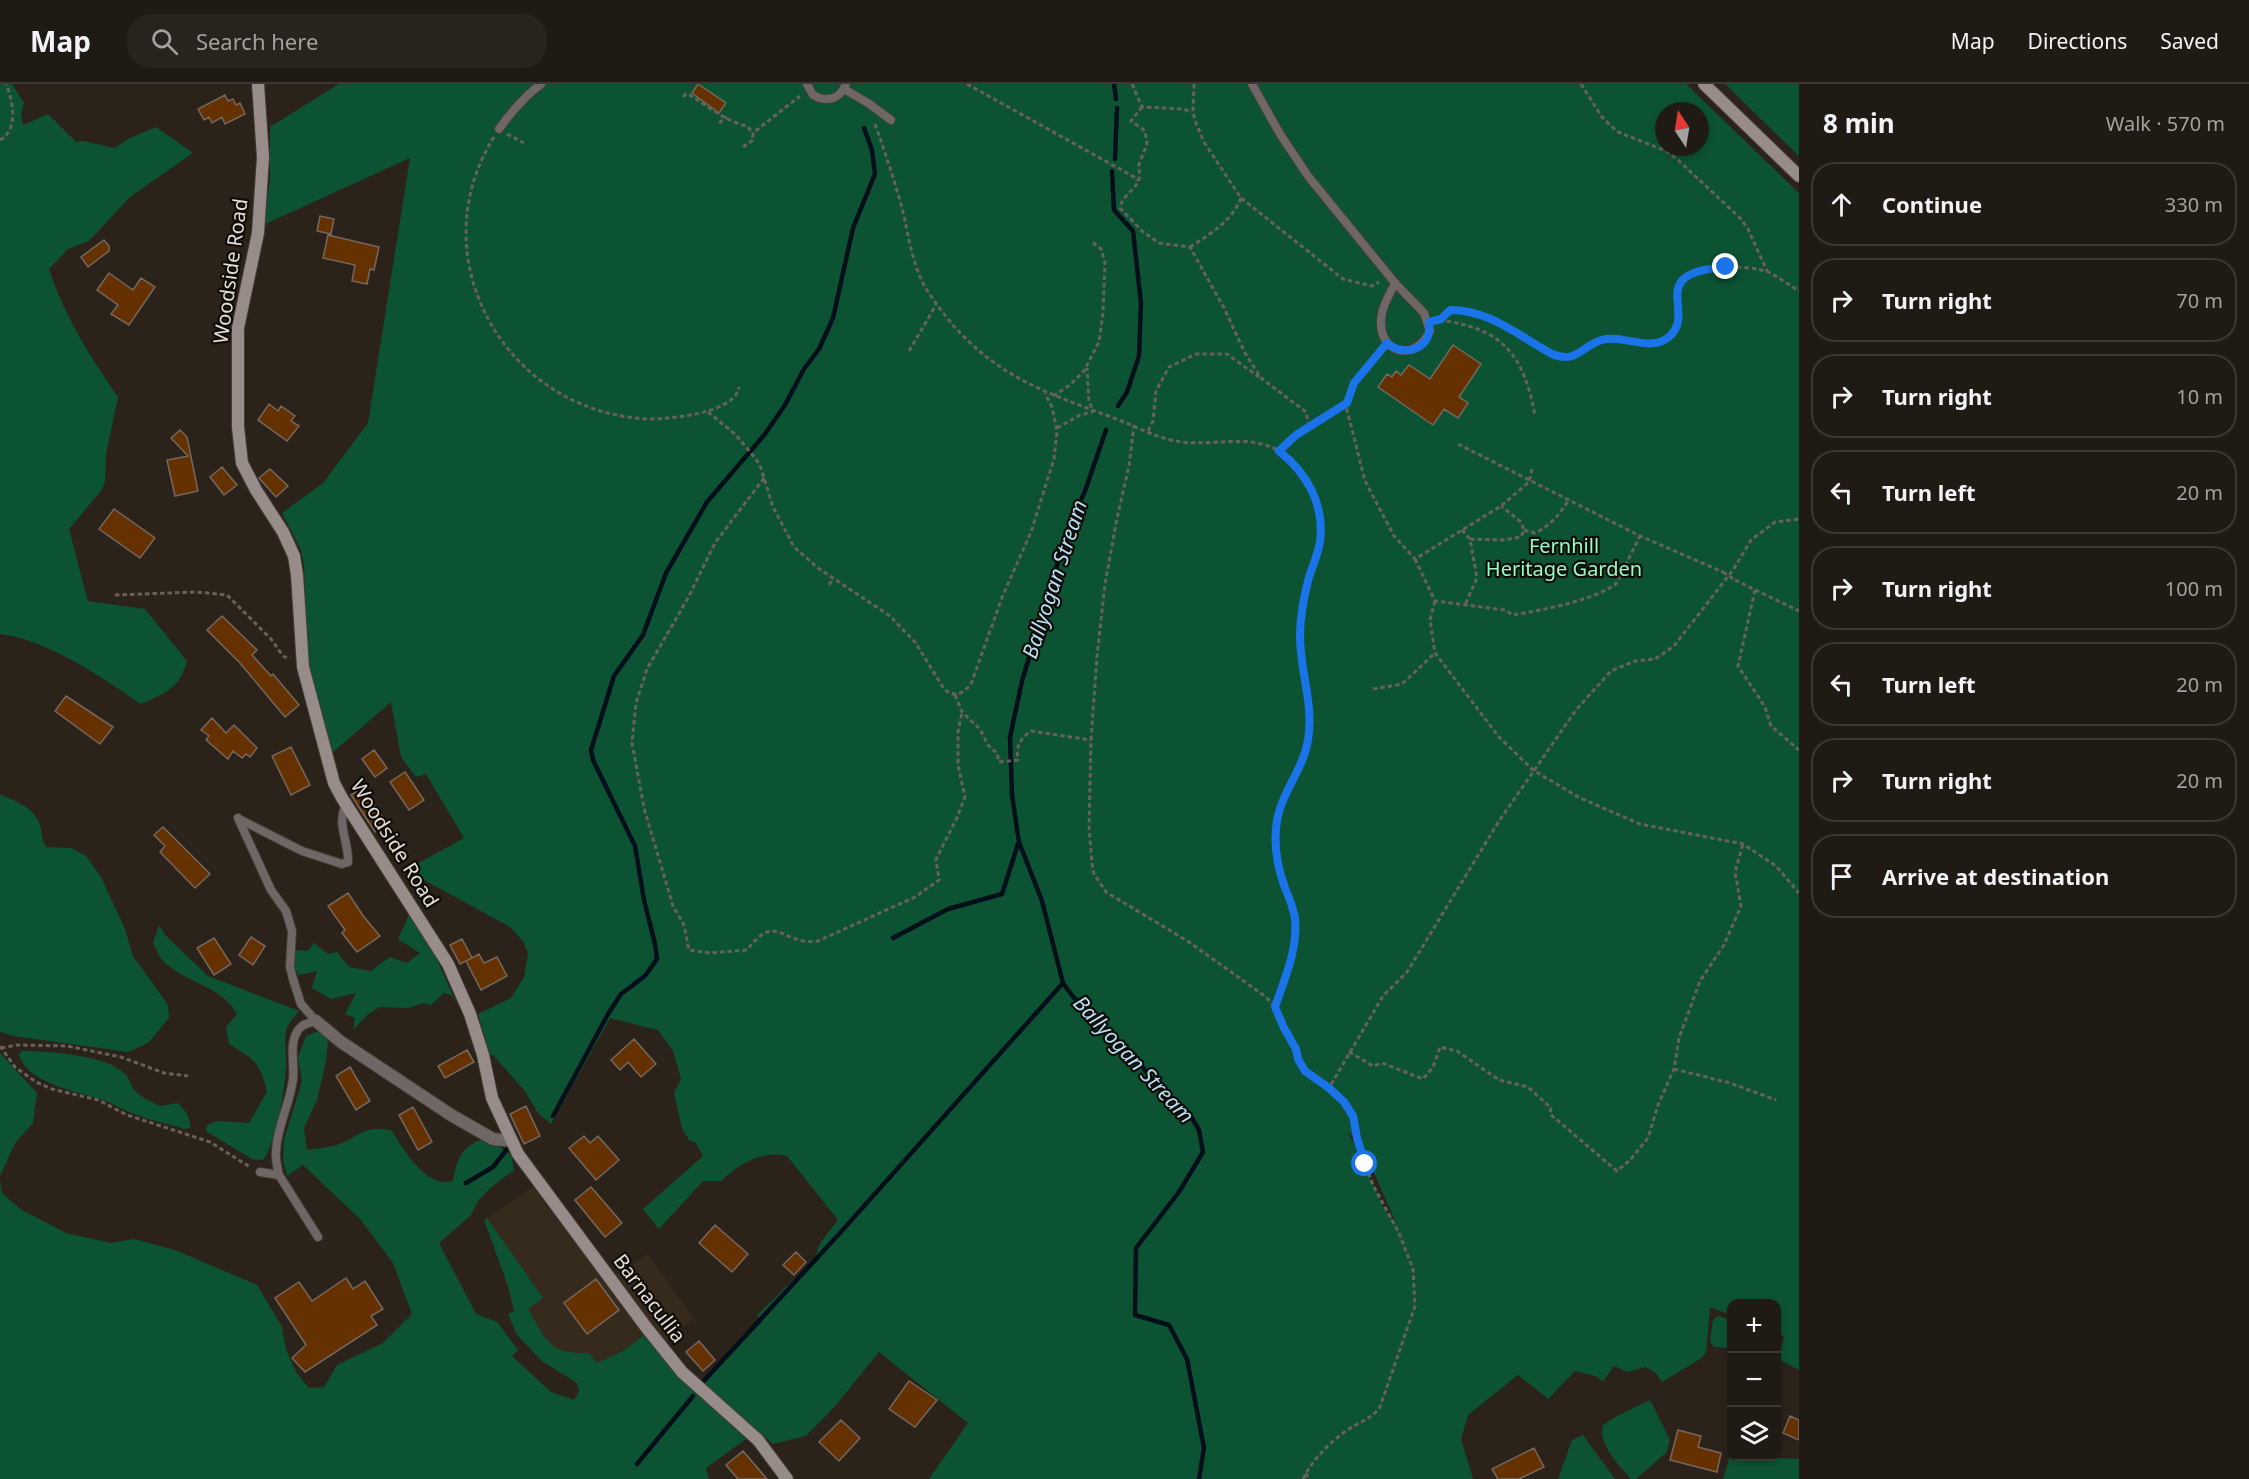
<!DOCTYPE html>
<meta charset="utf-8">
<style>
:root{--surface:#201a14;--page:#28231d;--text:#f1f3f6;--muted:#a2a1a0;--line:#3d3834}
body{margin:0;font-family:"Noto Sans",sans-serif;background:var(--page);color:var(--text)}
.controls{position:absolute;right:18px;bottom:18px;display:grid;overflow:hidden;border-radius:12px;box-shadow:0 3px 9px #0003}
.controls button{width:54px;height:54px;display:grid;place-items:center;padding:0;border:0;border-bottom:2px solid var(--line);background:var(--surface);color:var(--text);font:30px sans-serif}
.compass{position:absolute;left:1655px;top:18px;width:54px;height:54px;border-radius:50%;background:var(--surface);box-shadow:0 3px 9px #0003;rotate:348deg}
.stop{position:absolute;width:18px;height:18px;margin:-14px;border:4px solid #1a73e8;border-radius:50%;background:#fff}
.stop.end{background:#1a73e8;border-color:#fff;box-shadow:0 2px 6px #0008}
.list{margin:0;padding:0;list-style:none}
h2{display:flex;justify-content:space-between;align-items:center;height:78px;margin:0;padding:0 24px;font-size:26px}
h2 small{font-size:20px;font-weight:400;color:var(--muted)}
.list li{display:grid;grid-template-columns:39px 1fr auto;gap:18px;align-items:center;box-sizing:border-box;height:84px;margin:0 12px 12px;padding:0 12px;border:2px solid var(--line);border-radius:24px}
.list b{display:block;font-size:22px;white-space:nowrap}
.list em{font-size:20px;font-style:normal;color:var(--muted)}
.icon{flex:none;width:33px;height:33px;fill:none;stroke:currentColor;stroke-width:2;stroke-linecap:round;stroke-linejoin:round}
.map{position:relative;flex:none;width:1799px;height:1395px;overflow:hidden}
header{display:flex;align-items:center;gap:36px;box-sizing:border-box;height:84px;padding:0 30px;background:var(--surface);border-bottom:2px solid var(--line)}
header strong{font-size:28px}
nav{display:flex;gap:33px;margin-inline-start:auto;font-size:21px}
.search{width:420px;height:54px;background:var(--page);display:flex;align-items:center;gap:15px;box-sizing:border-box;padding:0 21px;border-radius:24px;color:var(--muted);font-size:22px}
main{display:flex}
aside{flex:1;background:var(--surface)}
.map>svg:first-child{display:block}
.built{fill:#352a1b}
.green{fill:#0c5334;fill-rule:evenodd}
.lines{fill:none;stroke-linecap:round;stroke-linejoin:round}
.stream{stroke:#000f19;stroke-width:4.5}
.building{fill:#663101;stroke:#746860;stroke-width:1.5}
.lane-casing{stroke:#453d35;stroke-width:10}
.street-casing{stroke:#453d35;stroke-width:14}
.secondary-casing{stroke:#453d35;stroke-width:14}
.path{stroke:#686159;stroke-width:3;stroke-dasharray:4.5 3;stroke-linecap:butt}
.lane{stroke:#6e6766;stroke-width:8}
.street{stroke:#6e6766;stroke-width:12}
.secondary{stroke:#988c8b;stroke-width:12}
.path-bridge{stroke:#686159;stroke-width:3;stroke-dasharray:4.5 3;stroke-linecap:butt}
.route{stroke:#1a73e8;stroke-width:8}
.labels{text-anchor:middle;dominant-baseline:central;stroke-width:4.5;stroke-linejoin:round;paint-order:stroke}
.street-label{font-size:20px;fill:#e4dfd8;stroke:#100d09}
.park-label{font-size:20px;fill:#95fbc3;stroke:#100d09}
.water-label{font-size:21px;font-style:italic;fill:#b8dff4;stroke:#100d09}
</style>
<header>
<strong>Map</strong>
<div class="search"><svg class="icon" aria-label="search" viewBox="0 0 24 24"><circle cx="10" cy="10" r="6"/><path d="M15 15l6 6"/></svg>Search here</div>
<nav><a>Map</a><a>Directions</a><a>Saved</a></nav>
</header>
<main>
<div class="map">
<svg width="1799" height="1395" viewBox="0 0 1799 1395">
<rect width="100%" height="100%" fill="#2b231a"/>
<path class="built" d="M533,1103L644,1251L623,1267L597,1279L589,1269H567L550,1261L527,1225L542,1214L487,1134Z
M648,1170L694,1234L665,1258L615,1192Z"/>
<path class="green" d="M0,0H12L24,19L21,30L23,41L48,30L76,58L84,57L114,64L128,55L156,43L193,69L130,113L89,157L68,165L49,185C64,232 90,272 118,313L106,370L105,398L100,408L69,445L88,517L145,525L187,577C180,604 165,610 140,620C105,594 43,554 0,550Z
M339,0H1686L1799,109V1286L1778,1275L1784,1254L1781,1250L1777,1259L1776,1220H1732L1731,1231L1710,1223L1706,1269L1700,1275L1662,1298L1656,1289L1646,1283L1627,1288L1614,1282L1603,1297L1595,1292L1575,1287L1548,1315L1518,1291L1468,1331L1461,1355L1473,1395H929L968,1339L879,1268L836,1321L806,1352L773,1360L702,1299L762,1238L757,1231L814,1176L820,1159L838,1136L787,1072C762,1066 739,1080 721,1097H703L659,1145L643,1125L703,1072L696,1059L689,1056L682,1044L674,1009L681,995L673,967L658,946L610,934L551,1040L538,1029L525,1007L493,971H490L478,930L511,914L524,893L528,870L523,857L510,843L406,786L464,754L426,690L416,693L401,673L391,618L332,669L312,597L307,567L304,481L301,466L282,429L323,399L368,339L410,74L263,141L270,96V43ZM1664,27H1700V63H1664ZM1347,1048L1361,1059L1396,1139L1383,1123L1357,1064Z
M1725,0H1799V72Z
M0,710C16,718 34,723 40,741C43,751 40,753 46,763L71,764L86,772L101,793L125,845L133,872L168,921L169,934L148,959L128,968L14,952L0,948Z
M409,831L436,873L457,921L451,911L444,909L431,921L423,919L409,924L379,923L366,932L353,946L355,934L345,930L356,909L331,915L312,904L317,887L299,891L294,883L296,866L308,867L314,859L328,870L337,868L349,883L371,887L390,873L407,879L420,869L398,855Z
M159,841L165,851L208,892L299,927C294,933 288,939 286,947C284,957 286,970 286,980C285,1004 277,1058 263,1076L252,1075L206,1047L207,1041L217,1037L249,1039L267,1008C260,978 254,975 229,960L226,943L237,930C223,903 187,899 165,879C160,875 157,865 153,859Z
M319,947L328,956L326,977L317,1016L304,1044L307,1066C317,1064 327,1064 337,1061C357,1054 366,1039 392,1047C404,1066 426,1105 453,1097C457,1075 461,1063 483,1055L497,1061L511,1071L514,1086L489,1105L478,1117L471,1131L439,1159L476,1230L497,1238L518,1266L512,1272L551,1308L574,1316L579,1307L577,1299L542,1277L517,1251L508,1230L514,1227L508,1202L484,1136L487,1134L543,1214L528,1225C548,1257 547,1270 589,1269L597,1279L623,1267L644,1251L686,1300L746,1355L706,1384L709,1395H0V1096L2,1109L20,1125L66,1149L111,1159L134,1155L175,1166L257,1201L282,1243L286,1266L296,1288L309,1304L324,1303L337,1281L383,1259L412,1230L393,1179L360,1135L303,1081L287,1092L283,1076L284,1056L302,997L298,973L306,952Z
M22,967C47,967 109,971 126,991C129,994 130,1000 133,1004C139,1013 150,1017 160,1022L178,1019C185,1026 191,1033 190,1044L184,1045C166,1039 144,1035 127,1027C119,1024 113,1019 106,1017C81,1008 26,1000 19,970Z
M0,969L37,1009L33,1039L15,1059L0,1092Z
M1718,1232L1731,1236V1264L1714,1263L1710,1258L1713,1236Z
M1650,1316L1670,1356L1666,1369L1636,1395H1631C1619,1380 1598,1362 1603,1341L1617,1332Z
M1583,1351L1615,1395H1558L1572,1356Z
M1731,1369L1732,1372L1799,1375V1395H1723Z"/>
<g class="lines">
<path class="stream" d="M1114,0L1116,15
M1115,75L1117,24
M1112,87L1114,126L1133,147L1141,219L1139,272L1127,308L1118,322
M1106,346L1085,407L1068,445L1022,597L1010,653L1012,711L1019,758L1042,817L1063,899L1074,914L1092,928L1113,958L1137,975L1154,999L1189,1029L1199,1046L1203,1068L1179,1108L1136,1164L1135,1231L1169,1241L1187,1275L1204,1364L1199,1395
M893,854L948,825L1002,810L1018,760
M553,1032L608,930L621,910L645,892L657,875L655,860L644,816L635,762L593,676L591,666L614,592L643,551L666,489L707,418L765,350L785,321L804,285L819,265L833,234L853,144L875,90L872,66L864,44
M466,1099L493,1083L507,1065
M702,1299L840,1149L1063,899
M637,1380L693,1312"/>
</g>
<path class="building" d="M698,0L726,19L719,29L692,9Z
M225,11L228,17L233,15L236,21L240,19L245,30L225,40L222,33L212,39L209,33L204,36L198,25Z
M320,132L334,135L331,150L317,147Z
M328,151L379,163L374,186L370,185L367,200L352,197L355,181L323,174Z
M104,156L109,162V167L88,183L81,173Z
M109,189L133,206L141,194L155,203L129,241L111,230L118,221L97,206Z
M1453,261L1481,280L1459,313L1468,319L1458,334L1444,325L1433,341L1378,303L1387,290L1392,293L1396,287L1401,291L1409,281L1430,295Z
M269,320L278,327L281,322L295,332L291,337L299,342L287,357L258,336Z
M180,346L187,353L198,407L175,412L167,376L188,372L171,354Z
M222,383L237,401L224,411L210,393Z
M270,385L288,402L276,413L259,394Z
M114,425L155,454L140,474L99,445Z
M222,532L257,566L252,571L271,592L273,590L299,621L285,633L240,579L207,546Z
M66,612L113,643L100,660L55,627Z
M212,634L226,649L234,641L257,664L250,673L246,670L242,674L233,667L228,675L206,656L209,652L201,646Z
M291,663L310,701L291,711L272,672Z
M374,666L387,684L375,693L362,675Z
M405,688L424,716L409,726L390,698Z
M363,704L387,740L375,748L351,711Z
M163,743L210,790L195,804L160,768L165,762L154,751Z
M348,809L364,833L380,852L357,868L342,849L345,846L328,822Z
M251,853L265,862L253,881L239,871Z
M214,854L231,880L214,891L197,864Z
M462,855L472,874L460,880L450,861Z
M479,870L484,879L497,873L507,892L481,906L466,877Z
M634,955L656,980L641,993L628,978L620,986L611,976Z
M467,966L474,978L445,994L438,982Z
M350,983L370,1017L356,1026L336,992Z
M526,1022L540,1052L524,1060L510,1030Z
M413,1023L432,1058L418,1066L399,1031Z
M584,1052L590,1059L598,1052L619,1076L596,1096L569,1064Z
M591,1103L622,1139L605,1153L575,1116Z
M715,1141L748,1170L732,1188L699,1159Z
M796,1168L806,1178L794,1191L783,1181Z
M346,1194L353,1205L365,1197L383,1225L371,1232L377,1241L305,1288L292,1274L306,1261L275,1214L299,1198L312,1217Z
M596,1195L619,1226L587,1250L564,1219Z
M699,1257L715,1276L703,1287L686,1268Z
M909,1297L937,1316L915,1343L889,1325Z
M1790,1332L1799,1336V1356L1783,1349Z
M841,1336L860,1354L839,1377L819,1358Z
M1678,1346L1701,1352L1698,1363L1721,1369L1717,1388L1670,1376Z
M1534,1364L1544,1383L1519,1395H1498L1492,1385Z
M743,1367L767,1395H738L726,1381Z"/>
<g class="lines">
<defs>
<path id="lane" d="M807,0L813,11C827,19 840,15 846,0
M1252,0L1280,50L1308,92L1395,199L1424,229L1430,247C1413,282 1374,267 1382,229C1384,219 1391,208 1395,199
M844,5L868,19L891,36
M499,45C511,28 524,13 541,0
M238,734L271,806L286,827L292,847L290,883L293,895L301,920L316,937
M239,735L302,767L342,780L348,778C349,757 336,741 346,721
M260,1088L279,1091C277,1083 275,1075 276,1067C277,1042 290,1020 293,995C295,979 288,959 299,945C304,939 309,939 316,937
M279,1091L318,1153"/>
<path id="street" d="M316,937L341,958L451,1031L493,1055L512,1057"/>
<path id="secondary" d="M258,0L263,73L258,149L238,244V343L242,379L256,406L283,448L294,472L297,491L303,583L334,699L342,714L448,880L470,930L483,971L492,1014L518,1070L646,1243L682,1288L758,1356L787,1395
M1704,0L1799,92"/>
</defs>
<use href="#lane" class="lane-casing"/>
<use href="#street" class="street-casing"/>
<use href="#secondary" class="secondary-casing"/>
<path class="path" d="M967,0L1136,94L1137,97
M1132,0L1142,23L1183,25L1192,28
M1194,0L1193,29L1196,39L1204,58L1241,114L1343,195L1372,202L1379,198
M1581,0L1602,33L1609,40L1618,48L1666,67L1678,76L1740,134L1748,145L1767,187
M683,13L686,10L690,11C707,22 729,39 747,42L753,49
M1142,23L1131,37L1145,47L1147,60L1138,83C1146,103 1123,107 1120,124L1142,147L1159,159L1190,163L1224,224L1245,269L1261,294L1306,328L1309,343
M719,39L727,33
M875,40C885,68 894,95 902,124C908,148 911,174 922,197C930,213 941,226 952,240C998,293 1047,309 1111,333C1131,340 1150,351 1171,356C1210,366 1255,344 1289,374C1351,429 1300,490 1300,555C1300,589 1313,620 1308,654C1304,687 1278,711 1276,747C1274,778 1289,802 1294,832C1299,863 1285,894 1275,923L1266,913L1189,858L1106,808L1094,790L1092,780L1089,742L1091,656L1097,572L1105,500L1117,434L1129,382L1134,341
M507,50L524,59
M494,53C422,167 497,314 628,333C650,337 673,334 696,330C710,327 737,319 739,303
M0,56C19,45 13,17 6,0
M743,63L753,56V49L800,12
M1190,163C1209,151 1233,136 1241,114
M1441,235L1450,226C1490,226 1518,251 1552,270C1578,281 1579,263 1601,256C1623,249 1649,269 1668,254C1686,240 1672,220 1678,203C1686,180 1749,180 1768,188C1779,193 1789,201 1799,207
M1439,236C1503,244 1524,271 1535,332
M909,267L936,221
M1379,267L1354,299L1346,322L1365,397L1394,452L1415,475L1501,422L1529,398L1532,385
M1053,312L1070,301L1084,287L1099,258L1103,228L1105,179L1101,165L1091,157
M708,328L735,350L756,375L761,384L773,423L794,463L818,484L890,532L915,558L944,605C954,614 963,610 971,600L1003,511L1031,448L1054,375L1057,347L1052,323L1045,309
M1057,344L1078,332L1094,327L1089,318L1087,284
M1148,347L1153,337L1156,307L1169,283L1196,270H1227L1259,293
M1458,360L1640,452L1723,488
M1279,367L1296,351L1346,320
M764,394L715,459L688,514L647,585L636,619L632,659L644,724L673,822L684,841L689,866L710,869L747,866C778,826 780,862 818,857L915,813L939,796L936,775L956,736L965,713L958,681V648L962,628
M1462,446L1470,455L1477,494L1465,521
M1524,446L1535,449C1550,442 1559,431 1568,417
M1470,455L1502,456L1521,453L1524,446L1521,438L1501,422
M1415,475L1435,517L1505,526L1513,531C1542,526 1592,517 1616,500L1640,452
M1735,496L1799,527
M829,501L833,494
M1755,506L1738,582L1765,623L1771,642L1799,666
M115,511L196,508L227,511L271,555L283,572L289,575
M1435,517L1430,536L1435,569L1499,653L1533,686L1580,714L1640,740L1743,760L1776,782L1799,809
M1373,605L1402,600L1435,569
M955,611L962,628L980,645L988,661L997,669L999,678L1018,676C1016,662 1019,656 1031,647L1091,656
M1275,923L1284,944L1296,965L1298,975L1305,987L1329,1004
M0,962L15,983L36,998L52,1005L98,1016L127,1031L210,1058L250,1083
M1,964L17,961L67,962L121,973L164,989L188,992
M1349,968L1373,982L1382,979L1423,995L1433,983L1440,963L1457,967L1499,996L1528,1003L1551,1024L1550,1030L1617,1087L1630,1076L1648,1054L1658,1021L1674,985L1679,954L1700,897L1724,861L1741,822L1735,788L1743,760
M1674,985L1730,999L1776,1016
M1306,1389L1308,1395
M1303,1395C1313,1375 1328,1360 1346,1347C1358,1338 1371,1336 1380,1323L1415,1222L1413,1185L1399,1149L1373,1101L1365,1080L1357,1054L1353,1032L1344,1018L1329,1004L1383,912L1407,888L1499,737L1576,626L1611,587L1635,577L1655,575L1674,562L1733,486L1751,456L1775,438L1799,435"/>
<use href="#lane" class="lane"/>
<use href="#street" class="street"/>
<use href="#secondary" class="secondary"/>
<path class="path-bridge" d="M1723,488L1735,496"/>
</g>
<g class="lines">
<path class="route" d="M1365,1080L1357,1054L1353,1032L1344,1018L1329,1004L1305,987L1298,975L1296,965L1284,944L1275,923C1285,894 1298,865 1295,834C1293,824 1289,813 1285,804C1278,785 1274,766 1276,745C1278,711 1303,688 1308,656C1314,621 1300,587 1300,552C1300,532 1304,512 1309,493C1313,481 1318,470 1320,458C1325,421 1307,389 1279,367L1296,351L1347,319L1354,299L1387,259C1405,274 1433,265 1429,238L1441,235L1450,226C1490,226 1517,251 1552,270C1579,281 1582,259 1606,255C1627,252 1651,268 1669,253C1698,228 1643,189 1726,183"/>
</g>
<g class="labels">
<g class="street-label">
<text transform="translate(230 187) rotate(-82)">Woodside Road</text>
<text transform="translate(395 759) rotate(58)">Woodside Road</text>
<text transform="translate(650 1214) rotate(53)">Barnacullia</text>
</g>
<g class="park-label">
<text x="1564" y="461">Fernhill<tspan x="1564" dy="23">Heritage Garden</tspan></text>
</g>
<g class="water-label">
<text transform="translate(1054 495) rotate(-72)">Ballyogan Stream</text>
<text transform="translate(1134 975) rotate(47)">Ballyogan Stream</text>
</g>
</g>
</svg>
<div class="controls">
<button>+</button>
<button>−</button>
<button><svg class="icon" aria-label="layers" viewBox="0 0 24 24"><path d="M12 4l9 5-9 5-9-5zM3 14l9 5 9-5"/></svg></button>
</div>
<svg class="compass" viewBox="-18 -18 36 36"><path d="M0-13l5 13h-10z" fill="#e53935"/><path d="M0 13l5-13h-10z" fill="#a2a1a0"/></svg>
<div class="stop" style="left:1365px;top:1080px"></div>
<div class="stop end" style="left:1726px;top:183px"></div>
</div>
<aside>
<h2>8 min<small>Walk · 570 m</small></h2>
<ul class="list">
<li><svg class="icon" aria-label="ahead" viewBox="0 0 24 24"><path d="M12 20V5M6 11l6-6 6 6"/></svg><div><b>Continue</b></div><em>330 m</em></li>
<li><svg class="icon" aria-label="right" viewBox="0 0 24 24"><path d="M7 20v-9h11M14 6l5 5-5 5"/></svg><div><b>Turn right</b></div><em>70 m</em></li>
<li><svg class="icon" aria-label="right" viewBox="0 0 24 24"><path d="M7 20v-9h11M14 6l5 5-5 5"/></svg><div><b>Turn right</b></div><em>10 m</em></li>
<li><svg class="icon" aria-label="left" viewBox="0 0 24 24"><path d="M17 20v-9H6M10 6l-5 5 5 5"/></svg><div><b>Turn left</b></div><em>20 m</em></li>
<li><svg class="icon" aria-label="right" viewBox="0 0 24 24"><path d="M7 20v-9h11M14 6l5 5-5 5"/></svg><div><b>Turn right</b></div><em>100 m</em></li>
<li><svg class="icon" aria-label="left" viewBox="0 0 24 24"><path d="M17 20v-9H6M10 6l-5 5 5 5"/></svg><div><b>Turn left</b></div><em>20 m</em></li>
<li><svg class="icon" aria-label="right" viewBox="0 0 24 24"><path d="M7 20v-9h11M14 6l5 5-5 5"/></svg><div><b>Turn right</b></div><em>20 m</em></li>
<li><svg class="icon" aria-label="arrive" viewBox="0 0 24 24"><path d="M6 21V4h12l-3 4 3 4H6"/></svg><div><b>Arrive at destination</b></div></li>
</ul>
</aside>
</main>
